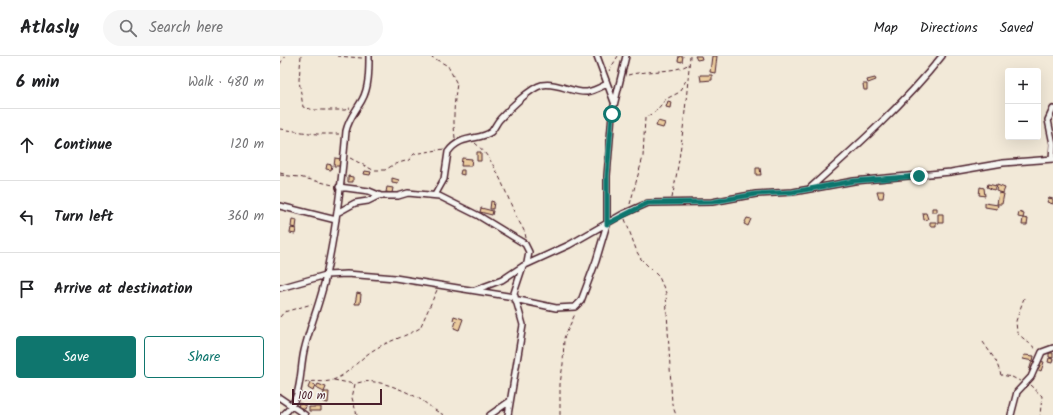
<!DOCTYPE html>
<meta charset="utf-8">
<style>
:root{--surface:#fff;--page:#f6f6f6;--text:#202124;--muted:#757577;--line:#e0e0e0;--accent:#0f766e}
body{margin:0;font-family:Kalam,sans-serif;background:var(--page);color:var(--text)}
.controls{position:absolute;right:12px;top:12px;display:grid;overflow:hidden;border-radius:4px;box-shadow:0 4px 16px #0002}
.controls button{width:36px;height:36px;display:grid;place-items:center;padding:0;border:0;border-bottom:1px solid var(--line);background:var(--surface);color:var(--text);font:20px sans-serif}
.scale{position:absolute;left:12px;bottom:10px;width:90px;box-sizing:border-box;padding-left:4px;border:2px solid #4a1f2b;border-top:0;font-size:11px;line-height:14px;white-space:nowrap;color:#4a1f2b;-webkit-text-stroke:3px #f6f6f2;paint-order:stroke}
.stop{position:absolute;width:12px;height:12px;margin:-9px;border:3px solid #0f766e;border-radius:50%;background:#fff}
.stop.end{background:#0f766e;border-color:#fff;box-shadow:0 1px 4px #0008}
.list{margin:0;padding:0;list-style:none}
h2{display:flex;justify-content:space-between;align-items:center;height:52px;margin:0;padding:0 16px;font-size:17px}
h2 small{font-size:13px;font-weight:400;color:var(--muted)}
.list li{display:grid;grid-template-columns:26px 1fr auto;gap:12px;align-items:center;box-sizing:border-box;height:72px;padding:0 16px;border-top:1px solid var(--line)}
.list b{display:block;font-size:15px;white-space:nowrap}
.list em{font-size:13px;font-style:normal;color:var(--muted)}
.actions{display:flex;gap:8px;padding:12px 16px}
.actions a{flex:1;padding:9px 0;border:1px solid var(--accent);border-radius:4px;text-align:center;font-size:14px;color:var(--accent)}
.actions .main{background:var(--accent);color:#fff}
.icon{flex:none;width:22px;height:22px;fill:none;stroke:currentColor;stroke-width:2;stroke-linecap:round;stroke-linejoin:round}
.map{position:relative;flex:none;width:773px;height:359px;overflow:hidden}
header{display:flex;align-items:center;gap:24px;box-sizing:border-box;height:56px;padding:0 20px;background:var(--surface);border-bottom:1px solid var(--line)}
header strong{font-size:19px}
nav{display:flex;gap:22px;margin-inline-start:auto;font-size:14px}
.search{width:280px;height:36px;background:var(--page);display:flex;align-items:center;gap:10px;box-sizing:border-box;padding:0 14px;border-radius:22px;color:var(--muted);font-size:15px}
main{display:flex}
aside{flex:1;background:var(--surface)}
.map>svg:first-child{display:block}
.building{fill:#eacb9d;stroke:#4a1f2b}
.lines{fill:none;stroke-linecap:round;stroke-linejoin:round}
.minor-casing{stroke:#4a1f2b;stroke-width:8}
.path{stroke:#4a1f2b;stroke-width:1;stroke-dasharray:4 3;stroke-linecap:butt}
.minor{stroke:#f6f6f2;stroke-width:5}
.route{stroke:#0f766e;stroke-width:5}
</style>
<header>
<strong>Atlasly</strong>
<div class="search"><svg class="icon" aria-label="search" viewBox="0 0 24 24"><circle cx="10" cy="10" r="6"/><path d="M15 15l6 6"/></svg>Search here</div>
<nav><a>Map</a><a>Directions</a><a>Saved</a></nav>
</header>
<main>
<aside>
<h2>6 min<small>Walk · 480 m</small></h2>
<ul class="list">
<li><svg class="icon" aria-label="ahead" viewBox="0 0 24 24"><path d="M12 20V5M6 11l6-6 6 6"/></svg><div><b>Continue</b></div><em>120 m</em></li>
<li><svg class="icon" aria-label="left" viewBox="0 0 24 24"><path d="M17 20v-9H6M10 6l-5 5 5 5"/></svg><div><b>Turn left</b></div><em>360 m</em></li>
<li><svg class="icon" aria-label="arrive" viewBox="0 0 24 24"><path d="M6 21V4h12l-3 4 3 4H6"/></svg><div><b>Arrive at destination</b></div></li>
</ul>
<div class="actions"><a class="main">Save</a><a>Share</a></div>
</aside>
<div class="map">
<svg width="773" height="359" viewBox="0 0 773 359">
<rect width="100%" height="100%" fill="#f2e9d8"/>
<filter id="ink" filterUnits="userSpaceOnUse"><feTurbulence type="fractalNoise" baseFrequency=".025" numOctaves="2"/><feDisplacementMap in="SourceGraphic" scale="8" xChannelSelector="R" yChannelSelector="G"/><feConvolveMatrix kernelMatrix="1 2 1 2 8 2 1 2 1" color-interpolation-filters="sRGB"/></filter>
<g filter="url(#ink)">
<path class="building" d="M399,0H403L402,6L398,5Z
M415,0H421L422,3L417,4Z
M432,0H437L435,17L430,16Z
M420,19H432V24L421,25Z
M595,22L596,24L588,27L587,24Z
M583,28H587V34H584Z
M388,45L391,46L390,52L386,51Z
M378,65L385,67L383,72L376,70Z
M197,96H201V105H197Z
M55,102L61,103L60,110H54Z
M182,102L192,103L191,110H181Z
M47,108L52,109L51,114L46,113Z
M476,112H480L481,119H476Z
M181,114H184V119L180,118Z
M85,115L91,116L90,119L84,118Z
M68,120L73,121V126H68Z
M112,122L119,124L118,128L112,127Z
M708,128L716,130L714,134L707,131Z
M717,129L725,132L723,137L716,135Z
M107,131L113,132L112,137L106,136Z
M700,131L704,132L705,140L699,139Z
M597,135H604L603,142H599Z
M719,137L724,138L722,148H717Z
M769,142L773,143V148L767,146Z
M211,145L214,146L213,153H210Z
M705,147L718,149L717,153L705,151Z
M201,152L213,155L212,159L200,156Z
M652,152H657V156H652Z
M739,156L744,158L743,162L738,161Z
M643,157H646L648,163L644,164Z
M658,158H663V167H658Z
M467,162L471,163L468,170L464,168Z
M743,162L748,163L747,169H742Z
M12,163L17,164L16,172L11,171Z
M650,166H656V170H650Z
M11,172L16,173L15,178L10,177Z
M77,237L81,238L80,248H75Z
M174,260L183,263L179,274L174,272L176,265L173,264Z
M769,297H773V302L769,301Z
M744,299L754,300L753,305L743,303Z
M769,302L773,303L772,307L768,306Z
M752,305L755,306L753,316L749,315Z
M759,305L764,306L761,315L757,313Z
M30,327L35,329L33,335L28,332Z
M38,328L46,331L44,336L36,332Z
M44,336H49L48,347L43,346Z
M19,347L26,350L25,353L18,351Z
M29,351H41V355H29Z"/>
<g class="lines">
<defs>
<path id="minor" d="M317,0L334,46
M772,103L773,88L768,64L773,53
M59,131L89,135L101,140
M530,132C577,90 623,49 662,0
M155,139L164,123L168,96C181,78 199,85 211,76C215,72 216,67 220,63C228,54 250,32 262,29C277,26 292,37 307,36C314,35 321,31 327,28
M0,150L56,164
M57,157L75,147L88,145L98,140H118L128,137L159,140L199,160L245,188L249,196L247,207
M0,232L46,219L67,218L115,222L234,241
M195,234L222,224L243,210
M234,243L276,252L295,251L301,245L316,205L327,168V120L332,58L346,0
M0,342L25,359
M3,359C23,343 19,317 24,295C30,269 41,245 46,219C56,172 62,123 66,75C69,62 76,55 82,44C89,32 89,14 89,0
M210,359L230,345
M228,359L243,269L234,237L243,210L289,189L343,158L368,147L432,146L476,138L513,136L574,125L671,116L723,107L773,103
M731,359L737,336L751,321L762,296L773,292"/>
</defs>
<use href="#minor" class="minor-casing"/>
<path class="path" d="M21,0L19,24L23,51L34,54H65L70,52
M57,0L82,2
M150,0L168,10L177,28C174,46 173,64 175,82
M0,8L5,0
M329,15L338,0
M348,19C365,14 397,17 409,8
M0,73L37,78H59
M195,87C216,104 225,136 236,160C239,167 245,173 246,182
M70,102L93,114H105L115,108L129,104L134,98L164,93
M0,117L4,118
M0,119L19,121L53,129
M392,142C402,95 406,47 410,0
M350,148L363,101L365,62L376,55L386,43L398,37L407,23
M345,163L357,196L361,203L379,221L386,237L392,348L396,359
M744,242L736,265L737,277L756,293
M0,261L4,256L32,248
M703,286L716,305L721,319L732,321L740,325
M54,324L74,328
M25,327C34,323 43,328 53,324C69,318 78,304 92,295C107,285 125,281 140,272L157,234
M750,329L762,340L760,359
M77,359L72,342L75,328C92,320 122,333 138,342C147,347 154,355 164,359
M280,359V328L283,308L284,282L295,258"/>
<use href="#minor" class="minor"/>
</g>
</g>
<g class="lines" filter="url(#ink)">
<path class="route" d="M332,58L327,120V168L368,147L432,146L476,138L513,136L574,125L639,120"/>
</g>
</svg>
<div class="controls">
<button>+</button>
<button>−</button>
</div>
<div class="scale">100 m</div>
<div class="stop" style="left:332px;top:58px"></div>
<div class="stop end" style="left:639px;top:120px"></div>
</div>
</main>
